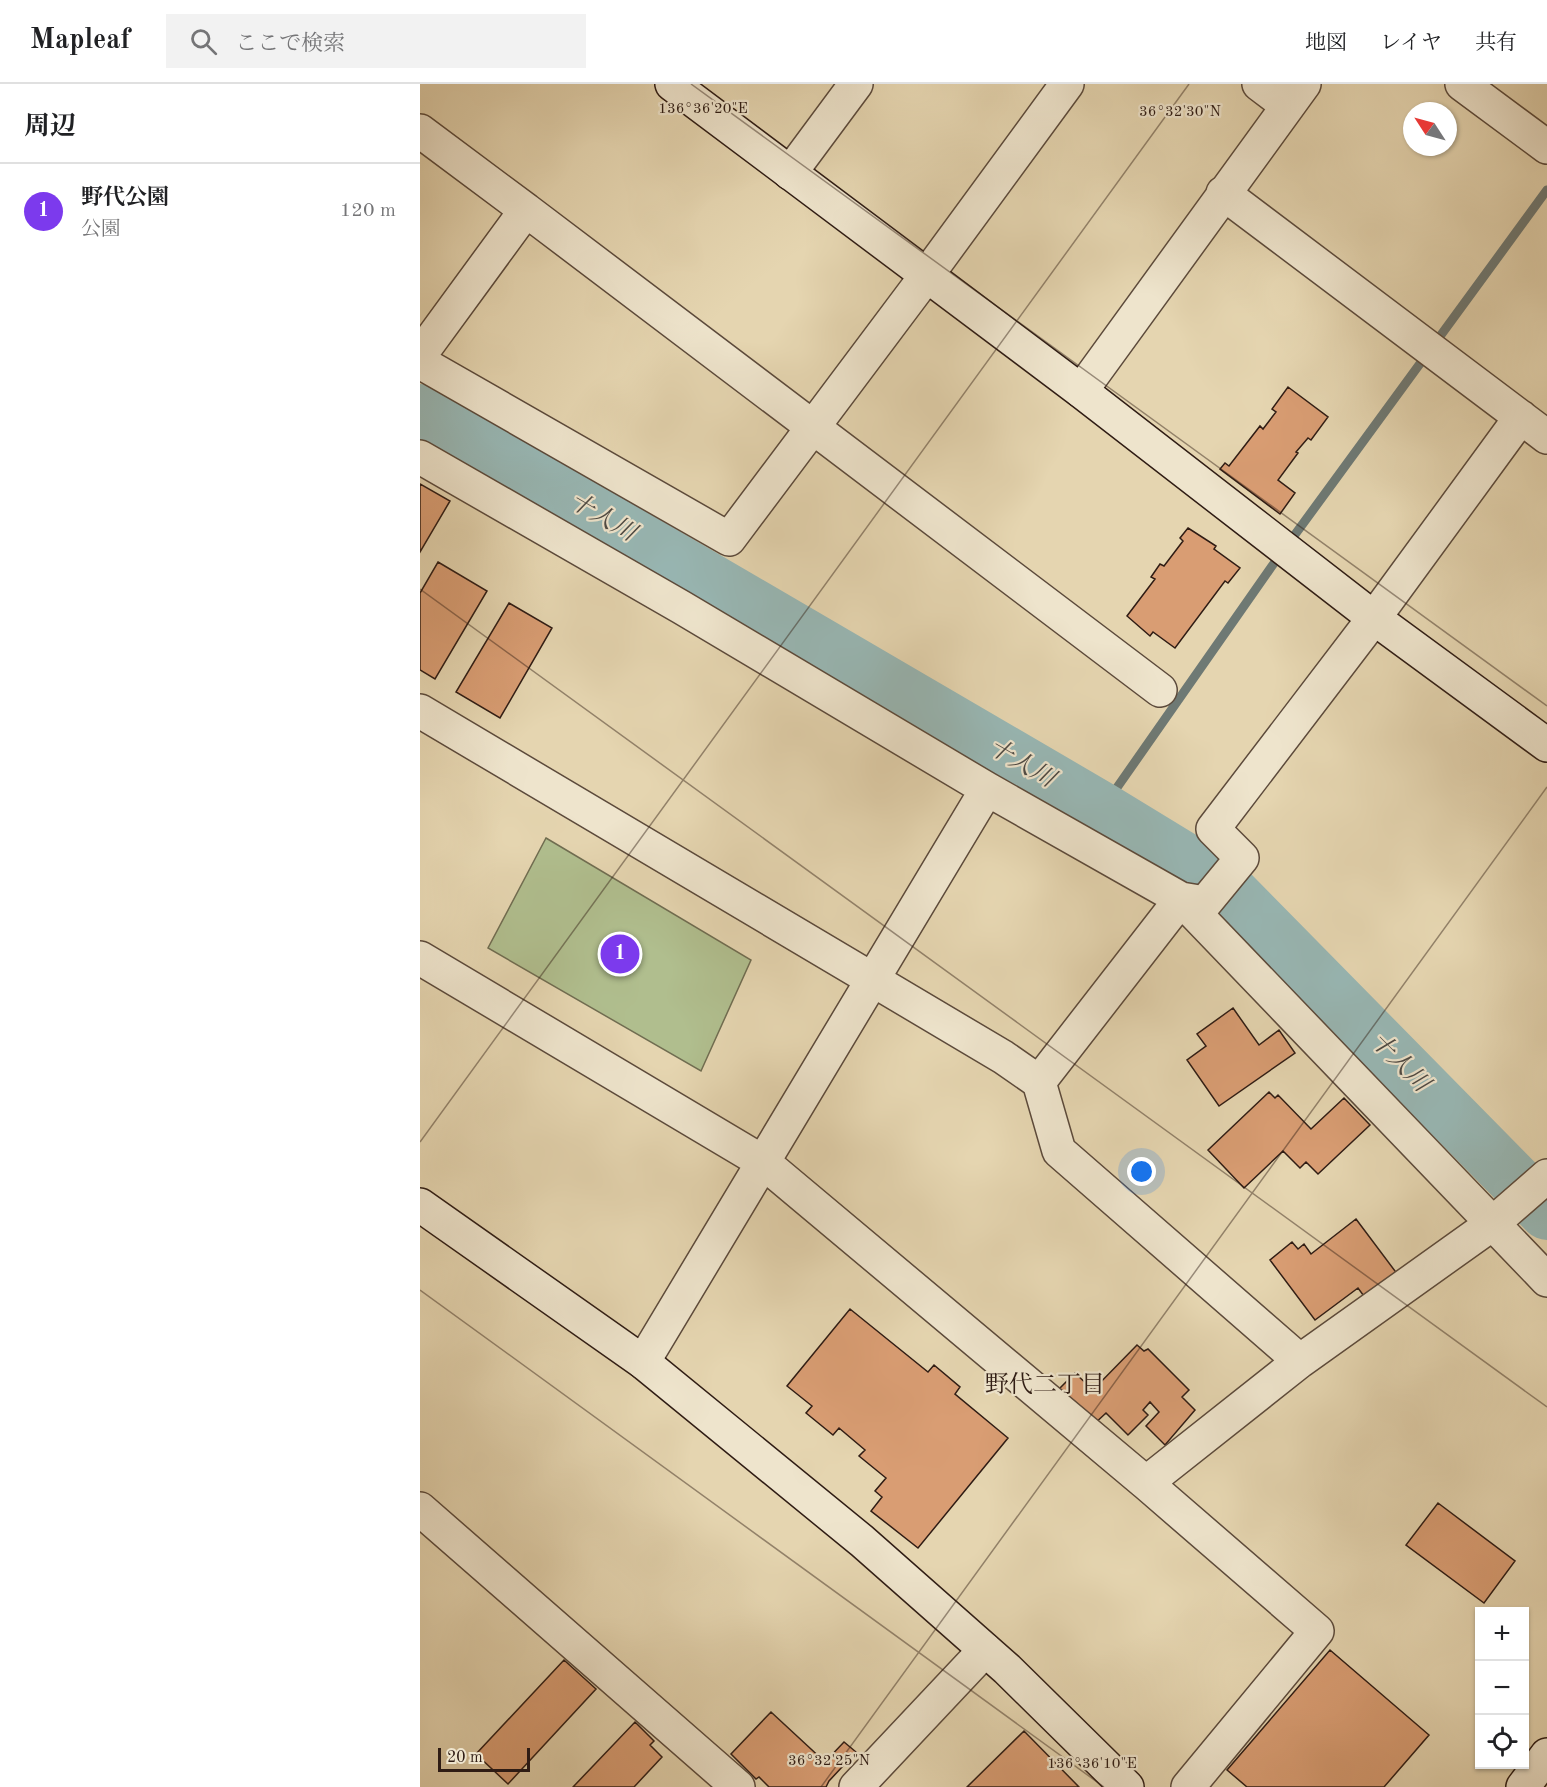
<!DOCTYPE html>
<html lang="ja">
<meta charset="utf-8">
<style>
:root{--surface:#fff;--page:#f2f2f2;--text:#202124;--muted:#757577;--line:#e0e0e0;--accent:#7c3aed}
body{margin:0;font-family:"Old Standard TT","Noto Serif JP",serif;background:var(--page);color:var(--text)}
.controls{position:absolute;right:18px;bottom:18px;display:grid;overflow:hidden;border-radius:0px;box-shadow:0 2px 4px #0004}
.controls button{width:54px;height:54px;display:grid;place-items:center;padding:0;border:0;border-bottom:2px solid var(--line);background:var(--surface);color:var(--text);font:30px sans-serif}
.compass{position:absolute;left:983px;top:18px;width:54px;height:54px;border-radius:50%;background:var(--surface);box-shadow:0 2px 4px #0004;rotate:306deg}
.scale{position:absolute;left:18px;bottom:15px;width:92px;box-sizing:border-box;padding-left:6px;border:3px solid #2f1c14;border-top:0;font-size:16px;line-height:21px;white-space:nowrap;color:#2f1c14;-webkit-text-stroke:4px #eee4cc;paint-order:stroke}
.you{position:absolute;left:722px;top:1088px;width:21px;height:21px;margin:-15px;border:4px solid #fff;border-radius:50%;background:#1a73e8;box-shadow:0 0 0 9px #1a73e833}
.badge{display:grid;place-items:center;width:39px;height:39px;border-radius:50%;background:var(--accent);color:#fff;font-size:20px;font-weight:700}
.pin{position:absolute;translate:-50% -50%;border:3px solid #fff;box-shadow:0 2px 6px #0006}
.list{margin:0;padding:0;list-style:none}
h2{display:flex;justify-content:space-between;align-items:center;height:78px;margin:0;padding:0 24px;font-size:26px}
h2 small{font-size:20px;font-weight:400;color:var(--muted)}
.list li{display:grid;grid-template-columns:39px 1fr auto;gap:18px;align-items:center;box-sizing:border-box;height:96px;padding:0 24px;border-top:2px solid var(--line)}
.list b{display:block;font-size:22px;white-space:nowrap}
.list p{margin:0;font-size:20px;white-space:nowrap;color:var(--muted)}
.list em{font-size:20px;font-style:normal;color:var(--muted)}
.icon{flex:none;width:33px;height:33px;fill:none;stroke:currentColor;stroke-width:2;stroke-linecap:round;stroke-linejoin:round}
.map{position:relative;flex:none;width:1127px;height:1703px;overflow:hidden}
header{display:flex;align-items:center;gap:36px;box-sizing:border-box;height:84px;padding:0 30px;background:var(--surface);border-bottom:2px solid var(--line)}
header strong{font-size:28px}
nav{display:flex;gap:33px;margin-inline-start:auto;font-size:21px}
.search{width:420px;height:54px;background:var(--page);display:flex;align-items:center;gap:15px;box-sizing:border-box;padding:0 21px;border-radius:0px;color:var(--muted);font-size:22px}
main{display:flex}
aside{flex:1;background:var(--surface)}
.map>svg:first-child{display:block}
.green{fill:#b0be8e;stroke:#706d51;stroke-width:1.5}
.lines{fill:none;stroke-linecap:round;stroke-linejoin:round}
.stream{stroke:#6e7974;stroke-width:9}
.river{stroke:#98b7b4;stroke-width:54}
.building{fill:#d99d73;stroke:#2f1c14;stroke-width:1.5}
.street-casing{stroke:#5c4a3b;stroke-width:36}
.secondary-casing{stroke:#2f1c14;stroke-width:36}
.street{stroke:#eee4cc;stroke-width:33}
.secondary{stroke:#eee4cc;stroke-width:33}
.ticks{fill:none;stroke:#2f1c14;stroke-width:1.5;stroke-opacity:0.45}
.labels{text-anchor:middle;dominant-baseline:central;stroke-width:4.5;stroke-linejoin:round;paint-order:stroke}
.water-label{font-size:24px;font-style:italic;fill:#4e4a44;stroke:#eee4cc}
.neighbourhood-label{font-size:24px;fill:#2f1c14;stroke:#eee4cc}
.ticks-label{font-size:15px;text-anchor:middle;fill:#2f1c14;stroke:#eee4cc;stroke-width:4.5;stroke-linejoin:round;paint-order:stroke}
</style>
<header>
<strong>Mapleaf</strong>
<div class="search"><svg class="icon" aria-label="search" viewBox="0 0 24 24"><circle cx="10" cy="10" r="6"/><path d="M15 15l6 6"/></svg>ここで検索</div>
<nav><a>地図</a><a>レイヤ</a><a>共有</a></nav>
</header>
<main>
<aside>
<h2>周辺<small></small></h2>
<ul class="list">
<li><span class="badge">1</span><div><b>野代公園</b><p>公園</p></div><em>120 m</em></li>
</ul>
</aside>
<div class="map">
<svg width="1127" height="1703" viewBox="0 0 1127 1703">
<rect width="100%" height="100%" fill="#e5d5b0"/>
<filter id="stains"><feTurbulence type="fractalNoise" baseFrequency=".00333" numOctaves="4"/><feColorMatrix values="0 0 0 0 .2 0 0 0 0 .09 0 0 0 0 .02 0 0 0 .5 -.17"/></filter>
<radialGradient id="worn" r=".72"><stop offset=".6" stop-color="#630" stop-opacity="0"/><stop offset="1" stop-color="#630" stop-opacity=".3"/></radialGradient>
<path class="green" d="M126,754L331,876L281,987L68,864Z"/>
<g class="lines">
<path class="stream" d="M682,725L852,482L1127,106"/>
<path class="river" d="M0,327L682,725L800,797L1127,1129"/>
</g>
<path class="building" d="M868,303L908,333L891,356L888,354L876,368L878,369L858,396L875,409L860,430L800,385L805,379L809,382L840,342L843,345L856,328L852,325Z
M0,400L30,417L0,468Z
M768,444L796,462L794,465L820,484L808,499L805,497L755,564L733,548L730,552L707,532L735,495L731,493L740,480L744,482L763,457L760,454Z
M18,478L67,507L15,595L0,586V509Z
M89,519L132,544L80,634L36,608Z
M813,924L839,961L859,946L875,969L799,1022L767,976L786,962L777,950Z
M849,1008L855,1014L858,1011L891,1045L924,1014L950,1041L898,1090L886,1078L880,1084L863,1067L824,1104L788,1066Z
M936,1135L984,1199L952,1223L938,1204L895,1236L850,1176L872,1158L878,1165L884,1160L891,1170Z
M430,1225L508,1288L514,1281L540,1303L535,1310L588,1354L498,1464L451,1427L462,1413L455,1407L466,1394L439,1372L445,1366L419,1344L413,1351L386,1329L392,1322L367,1302Z
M717,1261L724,1267L728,1265L769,1306L762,1313L775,1326L745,1361L726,1342L739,1328L730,1318L723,1326L728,1331L708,1351L686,1329L671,1343L636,1308L655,1289L673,1306Z
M1018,1419L1095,1477L1064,1519L986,1461Z
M910,1566L1009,1651L964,1703H827L807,1686Z
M144,1576L176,1605L88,1700L56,1670Z
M351,1628L405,1678L424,1658L436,1668L409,1697L406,1703H349L339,1693L336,1695L311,1670Z
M215,1638L234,1657L230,1661L242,1673L214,1703H153Z
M604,1647L659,1703H547Z"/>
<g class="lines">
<defs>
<path id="street" d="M839,0L868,22
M1042,0L1127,63
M0,47L106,126L0,271
M370,89L436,0
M803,109L1127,353
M106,126L740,606
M0,278L309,455L507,191L647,0
M661,307L884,0
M0,373L261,523L567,705L761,815L1127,1196
M0,627L583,973L619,998L639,1067L880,1277
M0,874L343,1078L726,1399
M619,998L761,815L785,819L822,774L793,745L954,534L1101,333
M223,1278L567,705
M0,1425L318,1703
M436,1703L565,1566
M768,1703L897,1547L726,1399L880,1277L1072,1140L1127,1092"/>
<path id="secondary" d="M252,0L661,307L954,534L1127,661
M0,1121L223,1278L442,1457L587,1585L707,1703
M1103,1703L1127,1671"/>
</defs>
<use href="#street" class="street-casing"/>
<use href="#secondary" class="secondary-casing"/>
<use href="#street" class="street"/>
<use href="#secondary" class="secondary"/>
</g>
<path class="ticks" d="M271,0L1127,622M0,505L1127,1323M0,1058L769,0M0,1206L684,1703M401,1703L1127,703"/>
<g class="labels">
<g class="water-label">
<text transform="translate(182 434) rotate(30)">十人川</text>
<text transform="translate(601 680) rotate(30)">十人川</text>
<text transform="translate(979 979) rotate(45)">十人川</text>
</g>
<g class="neighbourhood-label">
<text x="625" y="1302">野代二丁目</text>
</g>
</g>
<g class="ticks-label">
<text x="283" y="29">136°36'20"E</text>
<text x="760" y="32">36°32'30"N</text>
<text x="409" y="1681">36°32'25"N</text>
<text x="672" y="1684">136°36'10"E</text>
</g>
<rect width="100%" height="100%" filter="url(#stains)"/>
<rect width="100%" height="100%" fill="url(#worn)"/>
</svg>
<div class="controls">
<button>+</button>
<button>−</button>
<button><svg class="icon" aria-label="locate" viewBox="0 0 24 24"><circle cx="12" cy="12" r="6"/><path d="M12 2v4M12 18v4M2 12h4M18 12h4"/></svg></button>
</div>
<svg class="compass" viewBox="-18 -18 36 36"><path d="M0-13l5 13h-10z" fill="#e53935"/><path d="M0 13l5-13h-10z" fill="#757577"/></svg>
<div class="scale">20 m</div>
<div class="you"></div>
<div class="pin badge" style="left:200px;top:870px">1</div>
</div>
</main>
